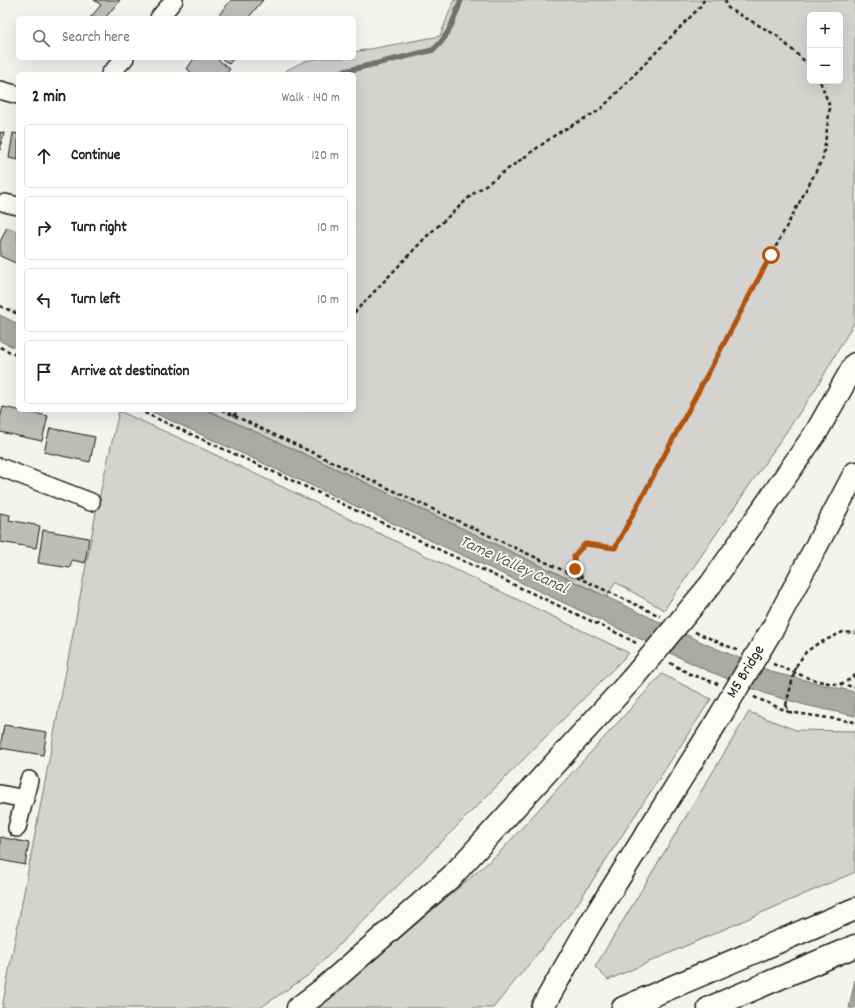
<!DOCTYPE html>
<meta charset="utf-8">
<style>
:root{--surface:#fff;--page:#f6f6f6;--text:#222;--muted:#767676;--line:#e0e0e0}
body{margin:0;font-family:Dekko,sans-serif;background:var(--page);color:var(--text)}
.controls{position:absolute;right:12px;top:12px;display:grid;overflow:hidden;border-radius:6px;box-shadow:0 4px 16px #0002}
.controls button{width:36px;height:36px;display:grid;place-items:center;padding:0;border:0;border-bottom:1px solid var(--line);background:var(--surface);color:var(--text);font:20px sans-serif}
.stop{position:absolute;width:12px;height:12px;margin:-9px;border:3px solid #b45309;border-radius:50%;background:#fff}
.stop.end{background:#b45309;border-color:#fff;box-shadow:0 1px 4px #0008}
.list{margin:0;padding:0;list-style:none}
h2{display:flex;justify-content:space-between;align-items:center;height:52px;margin:0;padding:0 16px;font-size:17px}
h2 small{font-size:13px;font-weight:400;color:var(--muted)}
.list li{display:grid;grid-template-columns:26px 1fr auto;gap:12px;align-items:center;box-sizing:border-box;height:64px;margin:0 8px 8px;padding:0 8px;border:1px solid var(--line);border-radius:6px}
.list b{display:block;font-size:15px;white-space:nowrap}
.list em{font-size:13px;font-style:normal;color:var(--muted)}
.icon{flex:none;width:22px;height:22px;fill:none;stroke:currentColor;stroke-width:2;stroke-linecap:round;stroke-linejoin:round}
.map{position:relative;flex:none;width:855px;height:1008px;overflow:hidden}
.search{position:absolute;background:var(--surface);box-shadow:0 4px 16px #0002;left:16px;top:16px;width:340px;height:44px;display:flex;align-items:center;gap:10px;box-sizing:border-box;padding:0 14px;border-radius:6px;color:var(--muted);font-size:15px}
.panel{position:absolute;background:var(--surface);box-shadow:0 4px 16px #0002;left:16px;top:72px;width:340px;height:340px;border-radius:6px}
.map>svg:first-child{display:block}
.green{fill:#d4d3cf;stroke:#787876;fill-rule:evenodd}
.water{fill:#abaaa6;stroke:#72716f}
.lines{fill:none;stroke-linecap:round;stroke-linejoin:round}
.stream{stroke:#72716f;stroke-width:5.5}
.building{fill:#bebdba;stroke:#1c1c1c}
.street-casing{stroke:#1c1c1c;stroke-width:20}
.highway-casing{stroke:#1c1c1c;stroke-width:25}
.path{stroke:#1c1c1c;stroke-width:2.5;stroke-dasharray:4 3;stroke-linecap:butt}
.street{stroke:#fdfcf7;stroke-width:17}
.highway{stroke:#fdfcf7;stroke-width:22}
.highway-bridge-casing{stroke:#1c1c1c;stroke-width:25;stroke-linecap:butt}
.path-bridge{stroke:#1c1c1c;stroke-width:2.5;stroke-dasharray:4 3;stroke-linecap:butt}
.highway-bridge{stroke:#fdfcf7;stroke-width:22}
.route{stroke:#b45309;stroke-width:5}
.labels{text-anchor:middle;dominant-baseline:central;stroke-width:3.5;stroke-linejoin:round;paint-order:stroke}
.street-label{font-size:16px;fill:#1c1c1c;stroke:#fdfcf7}
.water-label{font-size:17px;font-style:italic;fill:#5c5c5a;stroke:#fdfcf7}
</style>
<div class="map">
<svg width="855" height="1008" viewBox="0 0 855 1008">
<rect width="100%" height="100%" fill="#f4f3ee"/>
<filter id="ink" filterUnits="userSpaceOnUse"><feTurbulence type="fractalNoise" baseFrequency=".025" numOctaves="2"/><feDisplacementMap in="SourceGraphic" scale="8" xChannelSelector="R" yChannelSelector="G"/><feConvolveMatrix kernelMatrix="1 2 1 2 8 2 1 2 1" color-interpolation-filters="sRGB"/></filter>
<g filter="url(#ink)">
<path class="green" d="M454,0H855V321L815,390L664,610L615,582L607,597L322,462L207,410H354V74H285V71L305,61L320,58H354V52L440,36ZM810,15H840V81H810Z
M119,411L197,446L629,653L310,974L260,1008H2L97,507Z
M662,674L711,699L574,909L493,1008H318L499,853Z
M749,712L796,730L855,731V872L608,980L595,967Z"/>
<path class="water" d="M0,315L18,324V349L0,341Z
M148,410H207L322,462L708,645L775,673L855,692V716L805,705L767,694L708,671L505,575Z
M855,980V1008H849Z"/>
<g class="lines">
<path class="stream" d="M333,74L433,50C449,37 454,19 461,0"/>
</g>
<path class="building" d="M94,0H120L105,18H90L101,5Z
M231,0H263L248,18H221L218,16Z
M192,58H216L230,69L226,74H193L187,69L193,60Z
M221,58H234L229,64Z
M0,132L4,133L0,150Z
M13,133L18,134V160L9,158Z
M7,227L18,232V264L0,256V242Z
M3,407L48,416L42,441L0,432V419Z
M50,428L95,437L90,462L44,452Z
M0,513L10,515L9,520L40,526L36,548L0,542Z
M43,530L89,538L85,563L72,560L70,568L38,563Z
M4,725L47,732L43,755L0,748Z
M0,837L29,843L25,865L0,860Z"/>
<g class="lines">
<defs>
<path id="street" d="M159,18L174,0
M110,74L125,58
M0,90L18,95
M5,203L18,206
M0,467L91,502
M0,794L25,799
M17,828L29,780"/>
<path id="highway" d="M711,584L817,431L855,364
M774,626L855,473
M298,1008L323,989L452,876L632,679
M542,1008L590,924L719,718
M623,1008L855,909
M709,1008L855,946"/>
</defs>
<use href="#street" class="street-casing"/>
<use href="#highway" class="highway-casing"/>
<path class="path" d="M725,0L728,8L776,35L810,66
M0,306L18,314
M354,313L426,237L473,194L558,133L600,110L699,8L704,0
M0,347L18,356
M138,410L289,479L623,636L636,643
M222,410L660,616
M233,415L242,410
M583,578L575,569L574,556L585,544L615,548L823,158L830,107L820,81
M695,632L737,650
M670,663L690,674L718,684
M773,664C792,671 818,684 839,684C844,683 851,679 855,675
M796,666L806,652L817,644L843,632L855,633
M840,684L855,687
M754,697L789,712
M786,705L789,712L855,722"/>
<use href="#street" class="street"/>
<use href="#highway" class="highway"/>
<defs>
<path id="highway-bridge" d="M632,679L711,584
M719,718L774,626"/>
</defs>
<use href="#highway-bridge" class="highway-bridge-casing"/>
<path class="path-bridge" d="M786,705L796,666"/>
<use href="#highway-bridge" class="highway-bridge"/>
</g>
</g>
<g class="lines" filter="url(#ink)">
<path class="route" d="M575,569L574,556L585,544L615,548L771,255"/>
</g>
<g class="labels">
<g class="street-label">
<text transform="translate(746 672) rotate(-59)">M5 Bridge</text>
</g>
<g class="water-label">
<text transform="translate(513 566) rotate(25)">Tame Valley Canal</text>
</g>
</g>
</svg>
<div class="controls">
<button>+</button>
<button>−</button>
</div>
<div class="stop" style="left:771px;top:255px"></div>
<div class="stop end" style="left:575px;top:569px"></div>
<div class="search"><svg class="icon" aria-label="search" viewBox="0 0 24 24"><circle cx="10" cy="10" r="6"/><path d="M15 15l6 6"/></svg>Search here</div>
<section class="panel">
<h2>2 min<small>Walk · 140 m</small></h2>
<ul class="list">
<li><svg class="icon" aria-label="ahead" viewBox="0 0 24 24"><path d="M12 20V5M6 11l6-6 6 6"/></svg><div><b>Continue</b></div><em>120 m</em></li>
<li><svg class="icon" aria-label="right" viewBox="0 0 24 24"><path d="M7 20v-9h11M14 6l5 5-5 5"/></svg><div><b>Turn right</b></div><em>10 m</em></li>
<li><svg class="icon" aria-label="left" viewBox="0 0 24 24"><path d="M17 20v-9H6M10 6l-5 5 5 5"/></svg><div><b>Turn left</b></div><em>10 m</em></li>
<li><svg class="icon" aria-label="arrive" viewBox="0 0 24 24"><path d="M6 21V4h12l-3 4 3 4H6"/></svg><div><b>Arrive at destination</b></div></li>
</ul>
</section>
</div>
